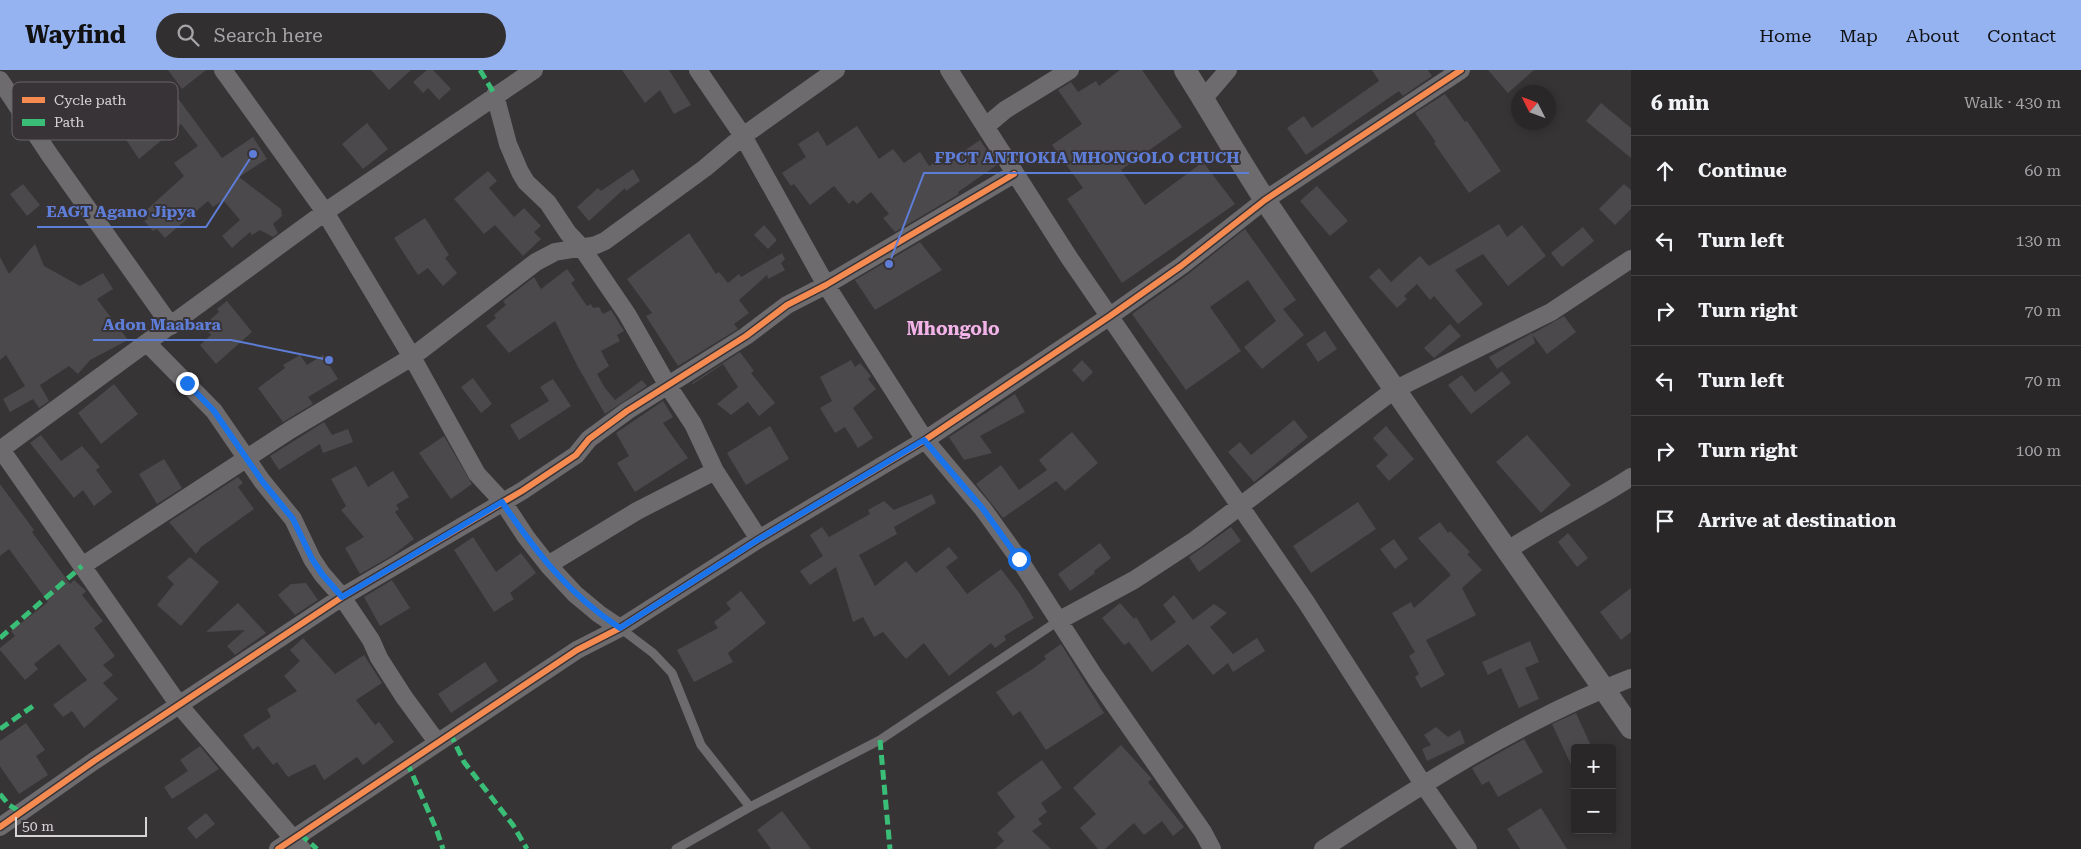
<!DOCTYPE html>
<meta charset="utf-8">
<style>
:root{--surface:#292728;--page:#312f30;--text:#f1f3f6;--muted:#a5a5a8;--line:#454445;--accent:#95b2f1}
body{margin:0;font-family:"Roboto Serif",serif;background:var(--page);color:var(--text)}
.controls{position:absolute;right:15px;bottom:15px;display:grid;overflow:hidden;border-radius:5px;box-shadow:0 2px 8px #0003}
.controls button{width:45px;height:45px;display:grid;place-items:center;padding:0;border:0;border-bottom:1px solid var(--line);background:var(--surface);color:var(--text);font:25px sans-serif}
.compass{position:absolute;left:1511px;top:15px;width:45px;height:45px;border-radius:50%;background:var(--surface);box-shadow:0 2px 8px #0003;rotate:312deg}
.scale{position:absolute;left:15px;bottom:12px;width:132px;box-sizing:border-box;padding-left:5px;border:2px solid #d7d4d6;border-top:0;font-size:14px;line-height:18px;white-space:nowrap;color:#d7d4d6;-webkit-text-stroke:4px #383337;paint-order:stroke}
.stop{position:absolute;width:15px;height:15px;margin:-11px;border:4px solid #1a73e8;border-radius:50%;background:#fff}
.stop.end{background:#1a73e8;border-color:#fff;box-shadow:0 1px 5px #0008}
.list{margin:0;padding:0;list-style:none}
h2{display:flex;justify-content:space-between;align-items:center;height:65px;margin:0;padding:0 20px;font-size:21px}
h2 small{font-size:16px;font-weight:400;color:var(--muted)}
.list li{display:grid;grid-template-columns:32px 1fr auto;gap:15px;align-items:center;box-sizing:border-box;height:70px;padding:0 20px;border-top:1px solid var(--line)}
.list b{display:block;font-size:19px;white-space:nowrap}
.list em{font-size:16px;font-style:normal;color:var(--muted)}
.icon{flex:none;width:28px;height:28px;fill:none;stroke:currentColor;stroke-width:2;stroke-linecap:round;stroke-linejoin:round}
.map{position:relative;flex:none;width:1631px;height:779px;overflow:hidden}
header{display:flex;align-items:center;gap:30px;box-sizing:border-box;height:70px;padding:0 25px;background:var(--accent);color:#111}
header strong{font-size:24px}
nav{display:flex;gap:28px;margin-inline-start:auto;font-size:18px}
.search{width:350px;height:45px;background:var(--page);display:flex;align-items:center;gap:12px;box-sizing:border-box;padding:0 18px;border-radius:28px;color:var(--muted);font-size:19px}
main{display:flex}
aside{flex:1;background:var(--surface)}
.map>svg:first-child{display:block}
.building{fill:#4b494b}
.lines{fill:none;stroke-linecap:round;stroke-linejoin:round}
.service{stroke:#6d6b6d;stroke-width:9}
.minor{stroke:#6d6b6d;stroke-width:18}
.tertiary{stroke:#6d6b6d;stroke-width:22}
.quiet{stroke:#3abd76;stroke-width:5;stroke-dasharray:10 5;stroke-linecap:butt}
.cycleway-casing{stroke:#383337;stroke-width:9}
.cycleway{stroke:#f68b52;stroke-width:6}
.route{stroke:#1a73e8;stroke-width:6}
.labels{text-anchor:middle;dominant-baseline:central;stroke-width:4;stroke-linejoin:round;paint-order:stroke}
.quarter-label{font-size:18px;font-weight:bold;fill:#f1b3e8;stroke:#383337}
.key{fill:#383337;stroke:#686367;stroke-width:1}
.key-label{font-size:14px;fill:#d7d4d6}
.leader{fill:none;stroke:#5e7dd7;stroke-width:2}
.callout-dot{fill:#5e7dd7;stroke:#383337;stroke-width:2}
.callout-label{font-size:16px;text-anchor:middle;font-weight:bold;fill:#5e7dd7;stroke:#383337;stroke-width:4;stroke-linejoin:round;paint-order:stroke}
</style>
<header>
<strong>Wayfind</strong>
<div class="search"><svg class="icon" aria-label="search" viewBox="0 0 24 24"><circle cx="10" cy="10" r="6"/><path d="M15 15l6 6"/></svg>Search here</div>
<nav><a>Home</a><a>Map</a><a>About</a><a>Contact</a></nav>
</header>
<main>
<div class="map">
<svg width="1631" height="779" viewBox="0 0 1631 779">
<rect width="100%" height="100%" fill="#373436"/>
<path class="building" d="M168,0H206L182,19Z
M371,0H411L389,20Z
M427,0H433L451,19L439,30L428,18L423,23L413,12Z
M622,0H669L691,35L674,44L660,20L645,33Z
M1120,0H1142L1182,57L1121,100L1145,135L1203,92L1235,134L1122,213L1067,129L1083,118L1052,75L1082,54L1058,20L1071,12L1078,22L1096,11L1099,16Z
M1372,0H1428L1432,6L1403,26L1399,21L1306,85L1287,58L1304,46L1312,58L1379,11Z
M1488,0H1534L1508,23Z
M127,18L143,38L171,19L222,88L253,67L267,89L239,107L281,139L282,146L273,154L278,163L273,167L260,160L252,165L250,162L232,178L222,166L240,150L223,130L213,137L208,131L165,168L157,159L153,161L144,151L148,149L143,143L184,106L174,93L198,76L181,54L139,89L119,59L128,52L110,31Z
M1445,24L1465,52L1467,51L1501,101L1469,123L1434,73L1436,72L1415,43Z
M1601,33L1631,58V88L1586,51Z
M367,53L388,79L363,99L342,74Z
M857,56L879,89L893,79L904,93L920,82L929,96L940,89L944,95L980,70L997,95L958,122L959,124L895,162L883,148L889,144L871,122L857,134L853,130L849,134L834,116L810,135L794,114L791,116L782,103L806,87L798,74L818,61L827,76Z
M633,99L640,111L626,121L625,118L589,151L577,137L598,118L601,121Z
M488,101L497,111L489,118L514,147L524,138L541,156L534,162L541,169L523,186L495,155L484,164L454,129Z
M23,114L40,135L27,146L10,124Z
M1624,114L1631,120V139L1615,155L1599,139Z
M1317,116L1348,151L1330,166L1300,131Z
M425,148L449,185L445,188L457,203L443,216L428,198L418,205L394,168Z
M1499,154L1507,167L1522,155L1546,186L1508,216L1483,184L1455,200L1483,234L1458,254L1434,226L1430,230L1417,214L1404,226L1407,229L1397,238L1369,207L1379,198L1391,212L1420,186L1429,196Z
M764,155L777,170L768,179L754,165Z
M1583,157L1594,171L1562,197L1551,183Z
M1245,159L1296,230L1283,239L1304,265L1262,299L1244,277L1276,251L1248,210L1210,237L1241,281L1186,320L1132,244L1187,205Z
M689,163L716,204L719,202L728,213L739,204L741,207L782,183L785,189L781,193L785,200L768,209L767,205L739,230L749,243L734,254L738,259L678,296L646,246L652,243L627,209Z
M920,172L942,200L875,240L855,210Z
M35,174L44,196L80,216L103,203L113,219L97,229L128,270L90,290L78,304L69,296L40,315L49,331L39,338L33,329L10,342L3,329L25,316L6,285L0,290V187L9,204Z
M567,199L575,210L571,213L587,236L591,234L593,238L599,237L603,244L611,240L624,261L617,265L620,271L601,281L609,296L597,304L605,318L615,330L642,310L647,316L605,344L578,297L555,251L509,283L486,256L496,248L494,245L506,235L503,231L534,207L541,219Z
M227,231L252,262L216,294L200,275L211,265L203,256L219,242L217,239Z
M1564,246L1576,262L1547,284L1532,264Z
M1450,254L1461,266L1434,288L1424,278Z
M1325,261L1337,279L1318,292L1306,274Z
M1532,263L1535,273L1497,299L1489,287Z
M740,282L754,301L751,303L775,333L759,346L748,332L731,345L717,334L738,317L723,294L693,314L692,313Z
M300,285L307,295L323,285L338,309L308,327L313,334L283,352L258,318L285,298L283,295Z
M851,290L855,297L860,293L871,306L868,309L876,319L853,338L873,368L858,378L845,357L835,363L820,338L832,331L820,307Z
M1082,290L1093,302L1083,312L1072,300Z
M1502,301L1511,313L1471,344L1448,315L1462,305L1475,322Z
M473,308L492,334L481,343L461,317Z
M553,309L571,336L519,370L510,355L549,331L540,317Z
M114,314L138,344L101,374L78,343Z
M1015,324L1025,342L980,366L992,383L964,390L949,367Z
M663,331L673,347L663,353L688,388L635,422L617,393L629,386L616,363Z
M1294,350L1308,367L1254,412L1228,382L1240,372L1251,385Z
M324,352L332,365L348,359L353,372L323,383L320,374L279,400L270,386Z
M770,356L789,389L746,415L727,383Z
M1386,356L1414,389L1389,411L1376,396L1388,385L1373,368Z
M1072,362L1098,393L1065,421L1056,411L1003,448L976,414L1001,395L1019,420L1047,400L1039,390Z
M41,365L61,391L82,376L100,397L96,400L112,422L94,436L83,420L74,428L30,373Z
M1527,365L1571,415L1541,443L1496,392Z
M444,366L472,414L451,429L419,383Z
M164,389L182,418L157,434L139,404Z
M356,396L368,417L393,401L409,427L396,435L399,439L395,442L414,469L393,485L360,504L345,478L364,467L341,440L346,436L331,409Z
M238,407L243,413L238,417L254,439L201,477L196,484L169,452Z
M0,414L34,460L32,462L70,514L74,510L86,521L82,525L103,551L94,558L115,586L103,595L113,605L103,613L118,629L84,658L72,641L63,647L53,635L87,610L59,574L34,594L38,599L25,610L0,580V578L15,566L11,561L48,532L9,479L0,486Z
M932,424L936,433L894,457L897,464L859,485L875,516L906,491L916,503L949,477L958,488L946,497L967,524L1001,499L1020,524L1034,548L1004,566L1006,570L995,578L991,573L949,606L924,573L906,589L883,562L874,567L863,547L853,552L836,497L810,515L800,501L823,486L810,465L822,457L829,467L870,444L868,440L884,431L894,440Z
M1358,432L1376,459L1311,503L1293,476Z
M1440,452L1448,463L1450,461L1470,482L1467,484L1482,500L1462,518L1476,545L1426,570L1445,605L1421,618L1415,607L1419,604L1409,586L1415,582L1392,543L1411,532L1414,538L1451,505L1418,468Z
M1231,457L1241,471L1199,502L1189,487Z
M1568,463L1588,488L1577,497L1558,472Z
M473,467L496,502L521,483L536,503L510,523L514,529L494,542L454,480Z
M1394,469L1408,489L1395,499L1380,479Z
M1100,473L1111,488L1094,501L1095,503L1070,521L1058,504Z
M190,487L219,512L181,556L157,535L174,514L167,507Z
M392,510L410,538L380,556L364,527Z
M306,513L318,530L295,545L278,525L291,514Z
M1631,518V562L1621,570L1600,542Z
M741,521L766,553L728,583L733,592L694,612L677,580L718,558L714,552L731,539L726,533Z
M1174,525L1193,550L1214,534L1227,543L1210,557L1233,584L1257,568L1265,581L1233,602L1228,593L1213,605L1188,574L1152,602L1129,572L1124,575L1102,548L1120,533L1134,549L1136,547L1151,571L1176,552L1163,535Z
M238,533L266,563L235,585L227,576L245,560L206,562Z
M303,568L335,604L364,585L382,613L356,630L375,655L379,652L394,672L363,695L357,687L324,710L315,694L288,707L277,692L273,695L258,676L253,680L243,665L271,647L267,639L297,621L284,606L300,591L290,580Z
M1530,571L1539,592L1525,598L1539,629L1519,638L1501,598L1488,605L1482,592Z
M1061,574L1104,643L1046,680L1020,641L1013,646L996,622L1034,598L1046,589L1044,586Z
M485,592L498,611L451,643L438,624Z
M1576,643L1592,678H1575V703L1552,654Z
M26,653L45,680L36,686L48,705L19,724L0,696V671Z
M1436,657L1448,667L1460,660L1465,673L1427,691L1422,679L1431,675L1424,665Z
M1524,669L1543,702L1498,727L1489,711L1482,715L1472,698Z
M1121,675L1152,709L1148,712L1184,757L1173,766L1162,751L1144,765L1134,753L1105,779H1098L1080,758L1096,744L1073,718Z
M200,676L219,699L172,729L164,717L188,701L180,690Z
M1042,690L1062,718L1041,733L1047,742L1038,749L1042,754L1032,761L1051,779H995L1004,771L997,763L1015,747L997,723Z
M1541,738L1567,779H1520L1507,759Z
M782,741L811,779H771L757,760Z
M206,743L215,754L196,769L187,758Z"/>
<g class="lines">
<path class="service" d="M620,558L653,583L672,603L701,675L750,737
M676,779L750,737L880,670L1058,551"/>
<path class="minor" d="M223,0L325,142L412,287L477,404L503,432L526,467L548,495L575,524L599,544L620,558
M698,0L743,66L826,215L925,370L983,439L1019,489L1095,607L1203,762L1212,779
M949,0L1070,189L1306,532L1423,714L1468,779
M0,10L49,84L171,256
M495,25L508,74L520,102L526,112L548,133L568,163L582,178L627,244L668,316L693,354L715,401L759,469
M1204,28L1228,0
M986,56L1005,40L1070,0
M147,273L214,341L262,411L293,449L312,489L322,504L342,527L371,570L379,588L404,627L437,672
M0,378L179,635L302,779
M0,380L325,142L534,0
M1508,480C1548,454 1591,433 1631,407
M548,495L637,441L715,401
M82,496L290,360L412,287L536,192L555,182L596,175L605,171L705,98L743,66L836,0
M1058,551L1134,510L1195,470L1394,320L1551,242L1631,189
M0,757L94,691L342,527L522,421L576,385L589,369L627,341L746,266L787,235L826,215L1014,104
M278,779L577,580L620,558L759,469L925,370L1110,246L1181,196L1265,130L1461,0
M1323,779C1421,715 1521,650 1631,608"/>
<path class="tertiary" d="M1185,0C1213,44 1238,89 1267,133C1386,310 1510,483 1631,658"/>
<path class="quiet" d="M480,0L495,25
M0,568L82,496
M0,659L36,634
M450,663L464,692L513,755L527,779
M880,670L890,779
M407,692L437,761L443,779
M0,724L9,735L22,743
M300,764L317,779"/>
<defs>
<path id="cycleway" d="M0,757L94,691L342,527L522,421L576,385L589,369L627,341L746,266L787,235L826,215L1014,104
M278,779L577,580L620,558L759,469L925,370L1110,246L1181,196L1265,130L1461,0"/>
</defs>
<use href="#cycleway" class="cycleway-casing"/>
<use href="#cycleway" class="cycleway"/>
</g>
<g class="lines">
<path class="route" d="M187,313L214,341L262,411L293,449L312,489L322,504L342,527L502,432C536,482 569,525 620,558L759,469L924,370L983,439L1019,489"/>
</g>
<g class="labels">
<g class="quarter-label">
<text x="953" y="258">Mhongolo</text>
</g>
</g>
<rect x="12" y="12" width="166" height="58" rx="8" class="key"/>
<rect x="22" y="27" width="23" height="6" fill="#f68b52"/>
<rect x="22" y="49" width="23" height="7" fill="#3abd76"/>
<g class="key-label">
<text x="54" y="35">Cycle path</text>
<text x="54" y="57">Path</text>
</g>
<path class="leader" d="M889 194L924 103H1249M253 84L206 157H37M329 290L231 270H93"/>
<g class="callout-dot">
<circle cx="889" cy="194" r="5"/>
<circle cx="253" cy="84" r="5"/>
<circle cx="329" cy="290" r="5"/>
</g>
<g class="callout-label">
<text x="1087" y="93">FPCT ANTIOKIA MHONGOLO CHUCH</text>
<text x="121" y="147">EAGT Agano Jipya</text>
<text x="162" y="260">Adon Maabara</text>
</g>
</svg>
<div class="controls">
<button>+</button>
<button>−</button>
</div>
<svg class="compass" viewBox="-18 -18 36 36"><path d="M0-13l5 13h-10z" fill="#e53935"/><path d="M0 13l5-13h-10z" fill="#a5a5a8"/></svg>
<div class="scale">50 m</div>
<div class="stop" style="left:1019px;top:489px"></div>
<div class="stop end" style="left:187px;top:313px"></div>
</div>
<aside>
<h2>6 min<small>Walk · 430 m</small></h2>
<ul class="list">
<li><svg class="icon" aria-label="ahead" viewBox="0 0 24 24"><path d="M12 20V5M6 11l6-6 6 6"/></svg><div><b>Continue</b></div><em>60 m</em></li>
<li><svg class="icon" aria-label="left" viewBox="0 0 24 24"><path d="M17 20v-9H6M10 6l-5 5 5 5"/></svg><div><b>Turn left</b></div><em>130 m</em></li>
<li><svg class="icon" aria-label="right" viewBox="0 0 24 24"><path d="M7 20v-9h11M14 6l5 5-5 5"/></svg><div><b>Turn right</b></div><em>70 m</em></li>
<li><svg class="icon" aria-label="left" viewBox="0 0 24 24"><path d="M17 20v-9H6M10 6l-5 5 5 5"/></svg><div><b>Turn left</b></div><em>70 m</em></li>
<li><svg class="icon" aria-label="right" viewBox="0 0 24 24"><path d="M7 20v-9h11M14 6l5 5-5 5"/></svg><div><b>Turn right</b></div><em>100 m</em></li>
<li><svg class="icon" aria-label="arrive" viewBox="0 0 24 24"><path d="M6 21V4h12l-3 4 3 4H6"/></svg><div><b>Arrive at destination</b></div></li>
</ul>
</aside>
</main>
